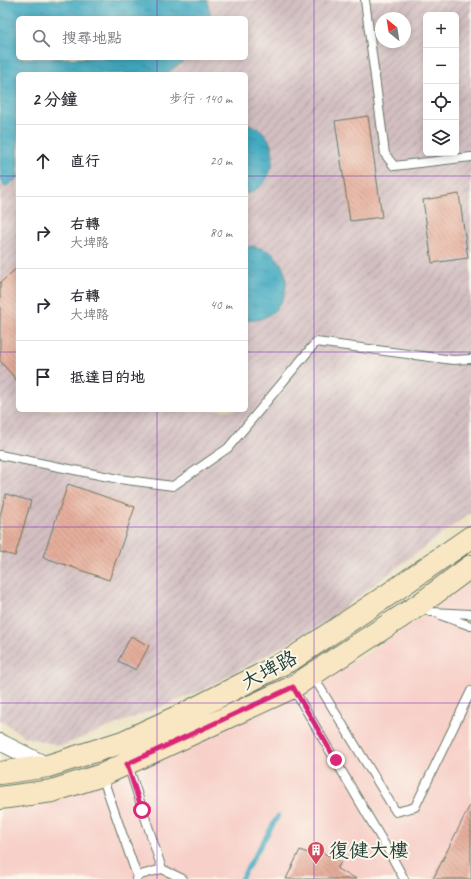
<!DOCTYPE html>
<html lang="zh-TW">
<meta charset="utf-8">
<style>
:root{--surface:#fff;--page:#f7f7f7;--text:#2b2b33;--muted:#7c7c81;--line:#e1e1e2}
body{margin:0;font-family:Caveat,"LXGW WenKai TC",sans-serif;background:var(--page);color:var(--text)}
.controls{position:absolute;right:12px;top:12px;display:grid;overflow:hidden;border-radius:6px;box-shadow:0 2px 10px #0003}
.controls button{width:36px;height:36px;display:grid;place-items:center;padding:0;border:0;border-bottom:1px solid var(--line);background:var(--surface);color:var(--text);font:20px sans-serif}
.compass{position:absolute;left:375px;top:12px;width:36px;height:36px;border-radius:50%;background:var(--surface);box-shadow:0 2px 10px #0003;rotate:330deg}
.stop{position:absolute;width:12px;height:12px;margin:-9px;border:3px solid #db2777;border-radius:50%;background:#fff}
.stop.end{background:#db2777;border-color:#fff;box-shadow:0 1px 4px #0008}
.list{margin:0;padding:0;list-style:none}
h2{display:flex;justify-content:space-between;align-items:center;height:52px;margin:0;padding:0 16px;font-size:17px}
h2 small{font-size:13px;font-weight:400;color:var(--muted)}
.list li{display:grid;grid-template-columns:26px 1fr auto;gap:12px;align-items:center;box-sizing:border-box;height:72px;padding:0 16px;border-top:1px solid var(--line)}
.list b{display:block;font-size:15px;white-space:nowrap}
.list p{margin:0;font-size:13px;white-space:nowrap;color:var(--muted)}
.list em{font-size:13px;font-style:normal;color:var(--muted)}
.icon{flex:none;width:22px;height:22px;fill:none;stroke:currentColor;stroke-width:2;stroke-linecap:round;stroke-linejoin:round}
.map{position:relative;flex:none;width:471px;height:879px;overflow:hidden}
.search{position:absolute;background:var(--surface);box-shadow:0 2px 10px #0003;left:16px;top:16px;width:232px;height:44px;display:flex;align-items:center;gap:10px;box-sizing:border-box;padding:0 14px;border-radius:6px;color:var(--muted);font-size:15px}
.panel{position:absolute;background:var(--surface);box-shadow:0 2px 10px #0003;left:16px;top:72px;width:232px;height:340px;border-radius:6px}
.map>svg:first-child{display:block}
.built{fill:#f7d0c9}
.industrial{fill:url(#industrial-furrows);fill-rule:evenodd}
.water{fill:url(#water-ripples);stroke:#30747a}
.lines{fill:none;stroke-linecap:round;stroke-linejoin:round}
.stream{stroke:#42aac1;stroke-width:4.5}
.building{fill:url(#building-back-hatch)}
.service-casing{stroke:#677766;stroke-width:10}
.minor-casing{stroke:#677766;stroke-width:18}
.secondary-casing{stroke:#677766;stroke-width:24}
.service{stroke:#fff;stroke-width:8}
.minor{stroke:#fff;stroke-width:16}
.secondary{stroke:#f9e7c3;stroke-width:22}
.route{stroke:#db2777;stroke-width:5}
.grid{fill:none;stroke:#7b2cbf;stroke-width:1;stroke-opacity:0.55}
.labels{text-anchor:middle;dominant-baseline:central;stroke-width:4;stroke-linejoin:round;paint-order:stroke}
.street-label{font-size:20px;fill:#1f3d34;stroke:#fbf7ec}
.poi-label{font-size:20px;fill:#1f3d34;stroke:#fbf7ec;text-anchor:start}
</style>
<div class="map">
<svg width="471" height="879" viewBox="0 0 471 879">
<defs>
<pattern id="industrial-furrows" width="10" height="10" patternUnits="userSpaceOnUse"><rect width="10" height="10" fill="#d2bec1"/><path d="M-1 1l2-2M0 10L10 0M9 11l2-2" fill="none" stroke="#aa9c9e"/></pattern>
<pattern id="water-ripples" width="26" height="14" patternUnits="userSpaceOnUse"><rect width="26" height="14" fill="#42aac1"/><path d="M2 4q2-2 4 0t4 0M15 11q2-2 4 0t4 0" fill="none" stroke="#378c9e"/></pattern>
<pattern id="building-back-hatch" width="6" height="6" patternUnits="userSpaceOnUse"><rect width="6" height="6" fill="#e6ae9c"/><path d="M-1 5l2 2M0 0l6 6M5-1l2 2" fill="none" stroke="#ba8f80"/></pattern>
</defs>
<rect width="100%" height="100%" fill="#fbf7ec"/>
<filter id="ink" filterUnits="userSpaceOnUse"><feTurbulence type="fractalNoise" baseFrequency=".025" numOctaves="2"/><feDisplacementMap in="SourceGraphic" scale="8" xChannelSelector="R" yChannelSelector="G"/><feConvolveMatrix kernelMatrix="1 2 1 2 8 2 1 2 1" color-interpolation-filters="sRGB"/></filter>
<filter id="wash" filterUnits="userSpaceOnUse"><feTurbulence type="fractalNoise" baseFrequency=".012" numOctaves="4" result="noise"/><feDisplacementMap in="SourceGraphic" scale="16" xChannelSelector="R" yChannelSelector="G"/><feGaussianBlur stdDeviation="0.9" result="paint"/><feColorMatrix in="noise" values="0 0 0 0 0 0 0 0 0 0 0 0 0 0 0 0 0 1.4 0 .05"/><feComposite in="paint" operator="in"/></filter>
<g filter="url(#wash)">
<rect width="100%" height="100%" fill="#ece3c3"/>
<path class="built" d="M471,579V879H0V811L57,801L308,692L431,612Z"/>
<path class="industrial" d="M207,0H471V512L319,626L201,691L61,746L25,737L0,720V180L5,187L18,178V410H246V74H166L188,58H246V18H211ZM426,15H456V153H426ZM381,18H405V42H381Z"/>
<path class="water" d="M0,0H207L211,18H18V58H188L166,74H18V178L5,187L0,180Z
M246,123C254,126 264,130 268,139C280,159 269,188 246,194Z
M253,246C258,248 266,249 270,252C301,274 284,324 246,320V247Z"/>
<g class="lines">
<path class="stream" d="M241,879L278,816"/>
</g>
<g id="blocks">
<path class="building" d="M368,116L382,217L350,221L335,121Z
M459,194L468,258L432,263L423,200Z
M18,267V382L0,361V283Z
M68,484L135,507L109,580L43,557Z
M6,494L31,501L15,556L0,552V515Z
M131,636L149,646L136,670L118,661Z
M471,803V879H433Z
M312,847L341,862L337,869L357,879H286L300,850L308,853Z"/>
</g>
</g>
<g filter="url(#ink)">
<use href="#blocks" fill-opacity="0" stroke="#677766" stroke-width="1"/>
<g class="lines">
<defs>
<path id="service" d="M365,0L385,154L394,166L471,157
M0,455L119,479L173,486L228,448L316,342L453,360L471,359
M420,606L431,612L471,614
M440,615L471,626
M313,676L396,812L415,807L471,691
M293,688L392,857L404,879
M128,765L162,869
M102,776L137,876
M136,879L137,876L162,869L183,879"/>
<path id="minor" d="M0,742L48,766"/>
<path id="secondary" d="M0,773L48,766L123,742L188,712L292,659L395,590L471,537
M0,798L52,791L102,775L293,687L419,605L471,566"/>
</defs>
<use href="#service" class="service-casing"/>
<use href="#minor" class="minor-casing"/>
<use href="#secondary" class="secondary-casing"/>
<use href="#service" class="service"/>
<use href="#minor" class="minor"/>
<use href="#secondary" class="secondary"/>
</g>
</g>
<g class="lines" filter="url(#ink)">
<path class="route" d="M142,810L127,764L293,687L336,760"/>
</g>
<path class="grid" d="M157,0V18M314,0V879M157,58V74M0,176H18M246,176H471M0,352H18M246,352H471M157,410V879M0,527H471M0,703H471"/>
<defs>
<symbol id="building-pin" viewBox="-11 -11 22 30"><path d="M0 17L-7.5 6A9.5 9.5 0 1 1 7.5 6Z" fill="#d1495b" stroke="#fbf7ec"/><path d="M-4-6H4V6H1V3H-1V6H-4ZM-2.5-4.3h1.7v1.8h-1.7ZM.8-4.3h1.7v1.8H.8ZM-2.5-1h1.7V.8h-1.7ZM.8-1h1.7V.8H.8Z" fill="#fff"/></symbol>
</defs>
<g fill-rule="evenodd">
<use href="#building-pin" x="306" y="840" width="20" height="27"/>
</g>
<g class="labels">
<g class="street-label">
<text transform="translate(269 670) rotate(-28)">大埤路</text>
</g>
<g class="poi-label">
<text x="329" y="850">復健大樓</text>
</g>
</g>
</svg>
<div class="controls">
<button>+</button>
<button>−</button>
<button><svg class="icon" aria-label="locate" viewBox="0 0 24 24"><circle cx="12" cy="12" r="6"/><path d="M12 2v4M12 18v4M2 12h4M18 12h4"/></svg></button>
<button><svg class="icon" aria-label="layers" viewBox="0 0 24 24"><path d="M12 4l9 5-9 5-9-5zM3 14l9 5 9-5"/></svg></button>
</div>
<svg class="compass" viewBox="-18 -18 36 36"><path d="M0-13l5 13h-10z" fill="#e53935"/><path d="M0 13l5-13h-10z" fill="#7c7c81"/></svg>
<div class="stop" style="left:142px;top:810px"></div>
<div class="stop end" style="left:336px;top:760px"></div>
<div class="search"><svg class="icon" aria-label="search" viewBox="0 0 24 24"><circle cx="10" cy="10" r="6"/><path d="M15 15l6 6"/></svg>搜尋地點</div>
<section class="panel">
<h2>2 分鐘<small>步行 · 140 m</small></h2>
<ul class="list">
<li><svg class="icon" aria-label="ahead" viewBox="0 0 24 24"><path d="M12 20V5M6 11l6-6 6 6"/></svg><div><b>直行</b></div><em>20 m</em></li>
<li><svg class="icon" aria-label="right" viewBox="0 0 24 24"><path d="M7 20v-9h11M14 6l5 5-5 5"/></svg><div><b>右轉</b><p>大埤路</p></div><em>80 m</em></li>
<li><svg class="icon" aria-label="right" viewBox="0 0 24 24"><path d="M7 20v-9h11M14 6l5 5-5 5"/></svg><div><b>右轉</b><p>大埤路</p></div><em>40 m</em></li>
<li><svg class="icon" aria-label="arrive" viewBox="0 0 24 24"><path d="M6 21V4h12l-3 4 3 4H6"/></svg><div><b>抵達目的地</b></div></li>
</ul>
</section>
</div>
